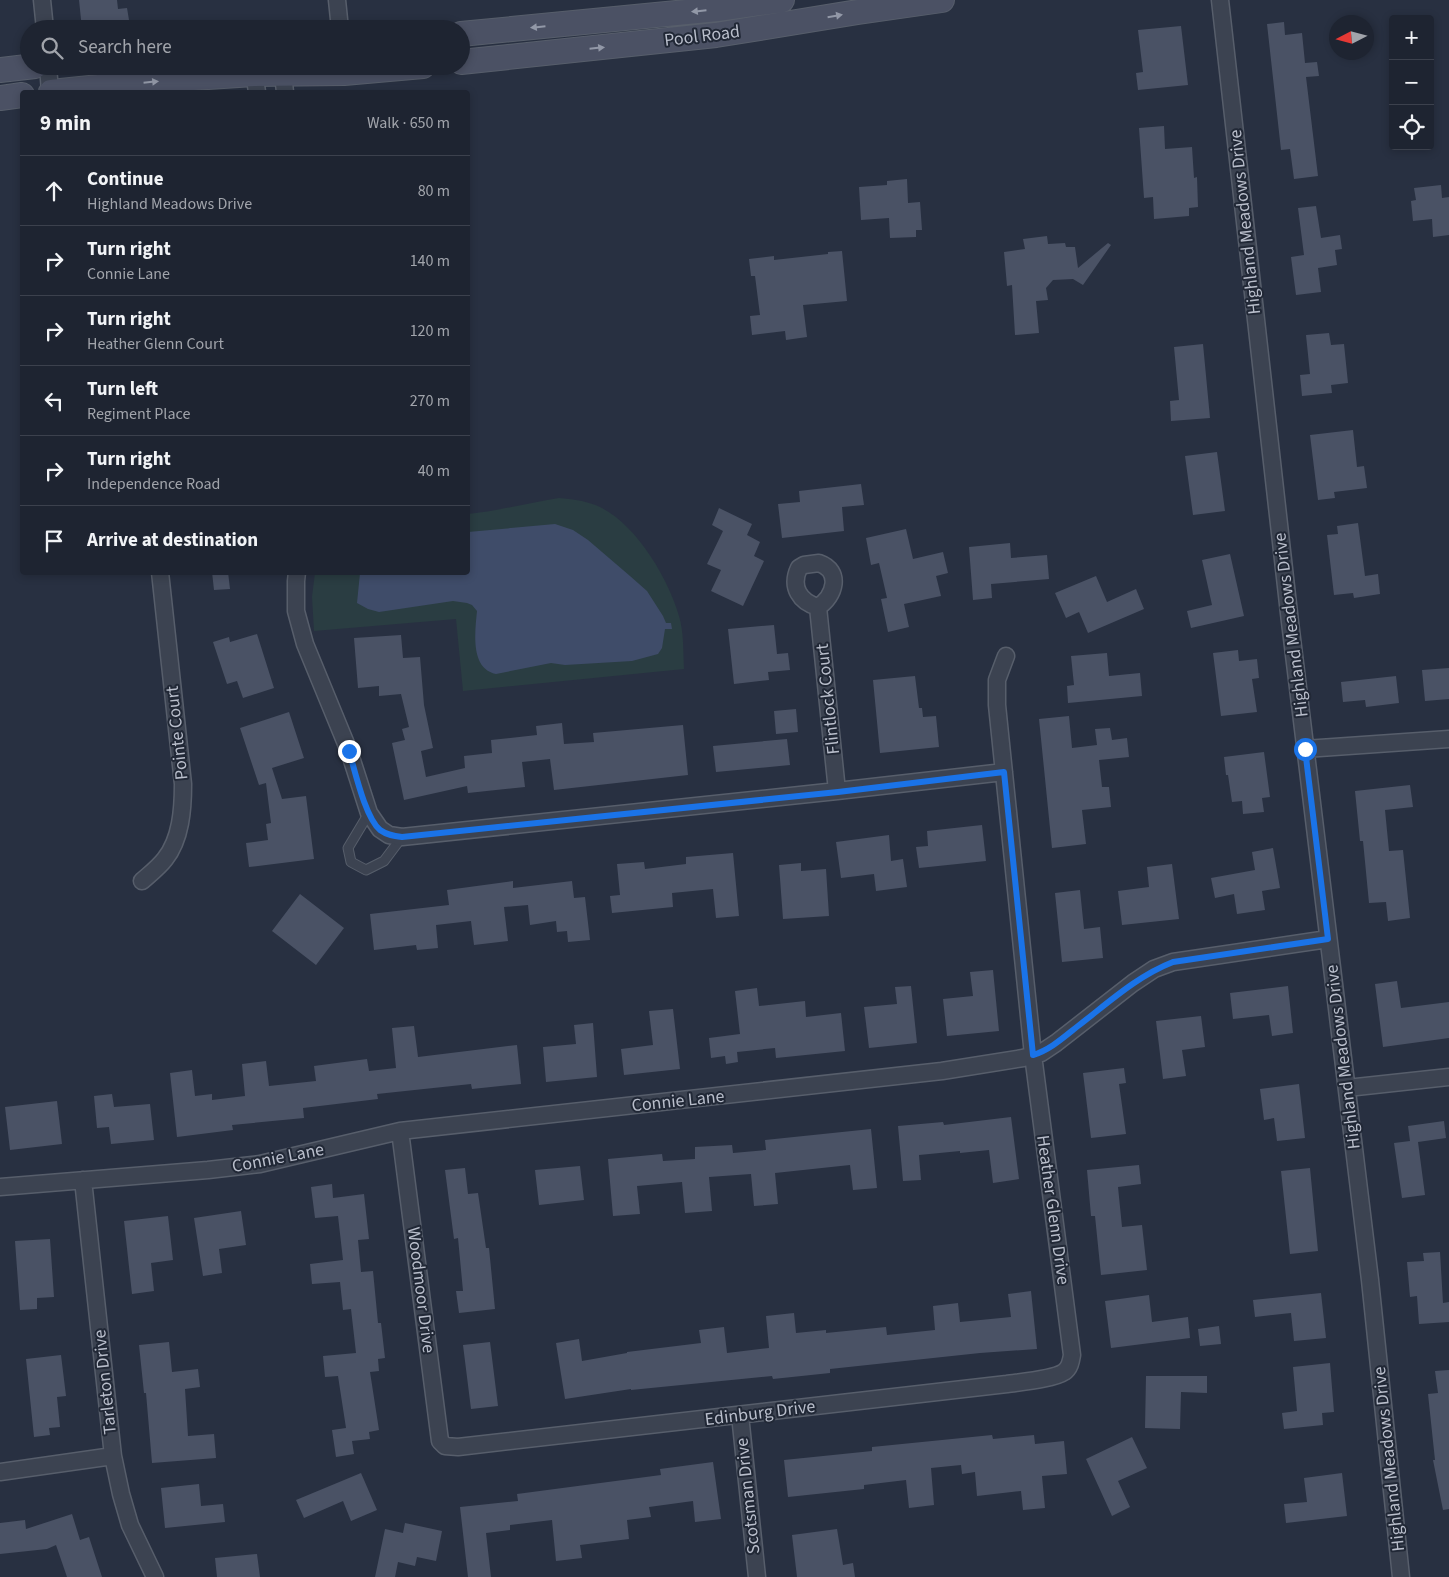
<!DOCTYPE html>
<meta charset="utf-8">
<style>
:root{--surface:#1e2431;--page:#262c39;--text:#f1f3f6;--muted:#a1a4ab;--line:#3c414d}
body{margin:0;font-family:"Source Sans 3",sans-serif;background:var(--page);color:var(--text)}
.controls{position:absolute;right:15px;top:15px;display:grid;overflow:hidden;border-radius:5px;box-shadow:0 2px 8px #0003}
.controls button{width:45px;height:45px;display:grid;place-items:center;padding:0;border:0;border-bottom:1px solid var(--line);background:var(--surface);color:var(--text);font:25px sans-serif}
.compass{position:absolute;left:1329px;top:15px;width:45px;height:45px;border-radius:50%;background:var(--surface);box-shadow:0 2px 8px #0003;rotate:264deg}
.stop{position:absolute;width:15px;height:15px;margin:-11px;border:4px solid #1a73e8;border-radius:50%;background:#fff}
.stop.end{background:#1a73e8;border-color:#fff;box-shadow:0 1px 5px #0008}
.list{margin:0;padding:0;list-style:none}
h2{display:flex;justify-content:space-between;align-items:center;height:65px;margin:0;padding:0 20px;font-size:21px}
h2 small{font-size:16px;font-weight:400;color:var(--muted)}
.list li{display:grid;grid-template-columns:32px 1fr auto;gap:15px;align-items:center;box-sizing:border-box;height:70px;padding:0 20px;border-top:1px solid var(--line)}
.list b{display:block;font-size:19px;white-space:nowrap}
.list p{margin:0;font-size:16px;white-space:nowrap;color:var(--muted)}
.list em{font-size:16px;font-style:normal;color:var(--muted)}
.icon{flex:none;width:28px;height:28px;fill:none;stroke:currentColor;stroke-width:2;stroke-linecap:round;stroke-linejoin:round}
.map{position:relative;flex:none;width:1449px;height:1577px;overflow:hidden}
.search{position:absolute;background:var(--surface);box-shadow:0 2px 8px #0003;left:20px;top:20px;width:450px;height:55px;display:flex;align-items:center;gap:12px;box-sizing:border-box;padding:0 18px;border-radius:28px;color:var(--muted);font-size:19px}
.panel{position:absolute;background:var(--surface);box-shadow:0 2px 8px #0003;left:20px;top:90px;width:450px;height:485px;border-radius:5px}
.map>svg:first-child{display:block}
.green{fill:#2a3d42}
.water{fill:#3f4c69}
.building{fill:#4a5265}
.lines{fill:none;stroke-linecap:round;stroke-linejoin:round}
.service-casing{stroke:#575e6b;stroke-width:11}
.minor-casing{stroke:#575e6b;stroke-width:19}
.secondary-casing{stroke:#575e6b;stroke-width:26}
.service{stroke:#3c4351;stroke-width:9}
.minor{stroke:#3c4351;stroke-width:16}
.secondary{stroke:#4b5164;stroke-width:24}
.oneway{fill:#9298a7}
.route{stroke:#1a73e8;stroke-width:6}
.labels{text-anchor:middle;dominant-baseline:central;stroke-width:4;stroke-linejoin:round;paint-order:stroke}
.street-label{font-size:18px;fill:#b9becb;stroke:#212836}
</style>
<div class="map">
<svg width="1449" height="1577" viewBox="0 0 1449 1577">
<rect width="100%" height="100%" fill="#283041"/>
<path class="green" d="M559,498C569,499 580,500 589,503C631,514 668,577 679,616C684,632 683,652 684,669L463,691L456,619L314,631L312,597L315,573L468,572V514C498,511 528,503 559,498Z"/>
<path class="water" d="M555,524L573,530L588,540L630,576L647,591L663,616L666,623H671L672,629H665L662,648L658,654L632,661L565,665L551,663L496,674C470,669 475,632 477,611L472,605L467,603L453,601L379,612L368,609L357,603L360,573L468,572V532Z"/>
<path class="building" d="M79,0H117L118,9L127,8L130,26L109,29H82Z
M1284,22L1285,35L1302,33L1305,63L1317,62L1319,76L1306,77L1318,176L1294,179L1290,149L1281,150L1267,24Z
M1181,26L1188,85L1138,90L1136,73L1143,72L1138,30Z
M1164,126L1165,149L1192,147L1194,178L1197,177L1198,207L1189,208V216L1154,219L1153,197L1144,198L1139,128Z
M907,179L908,203L920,202L922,230H916V237L890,238L889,218L861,220L859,187L887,185V181Z
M1441,185L1442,198L1449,197V235L1433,237L1432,219L1413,221L1411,201L1416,200L1414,188Z
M1316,206L1321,238L1340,235L1342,249L1335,250L1337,265L1318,268L1321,292L1296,295L1291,257L1304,255L1298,208Z
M1047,236L1048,244L1065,243L1066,247H1075L1078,268L1108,243L1111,245L1083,285L1073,279L1053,280L1046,288L1048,300L1036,301L1039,333L1015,335L1012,285L1007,286L1004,252L1025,249L1023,239Z
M842,251L847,301L803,305L807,337L786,340L785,331L752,335L750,316L760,315L755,276H751L749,259L774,256V260L828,254V252Z
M1329,333L1331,345L1344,344L1348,383L1331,385L1332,393L1302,396L1300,375L1310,374L1306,335Z
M1203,344L1210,418L1171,421L1170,401L1179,400L1174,347Z
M1353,430L1357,467L1364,466L1367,488L1334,492L1335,498L1318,500L1310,435Z
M1217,452L1225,511L1193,515L1185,456Z
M861,484L864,505L842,507L844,531L782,538L778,504L800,502L799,491Z
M719,508L752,524L747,535L760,542L754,556L764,561L743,606L711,591L721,570L707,564L723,531L712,525Z
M1358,523L1365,576L1378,574L1380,594L1354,598L1353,593L1334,595L1327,535L1338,534L1337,526Z
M906,529L913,559L943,552L948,573L936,576L941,596L904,604L909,627L888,632L881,599L887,598L879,563L871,565L866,538Z
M1010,543L1011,558L1047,555L1049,579L991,584L992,598L973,600L969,547Z
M1230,554L1244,616L1191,628L1187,611L1212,605L1202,560Z
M212,572H228L230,589L214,590Z
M1096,576L1107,602L1136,589L1144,609L1088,633L1079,612L1066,618L1055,593Z
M774,625L777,654L788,653L790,670L768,672L769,680L734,684L728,629Z
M257,634L274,688L243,698L237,681L227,684L213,642L229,637L230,642Z
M401,635L403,658L420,657L424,705L433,748L421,751L426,777L465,768L464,756L492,753L491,740L537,735L536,726L562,723L564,744L594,742L593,733L683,725L688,775L554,790L550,759L522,762L525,787L468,793L467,786L404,800L392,743L405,740L402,729L409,727L401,694L379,696V686L358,688L354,638Z
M1238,650L1239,661L1257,659L1259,678L1252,679L1257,712L1221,716L1213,653Z
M1107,653L1109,676L1140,673L1142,696L1068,703L1067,686L1074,685L1071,656Z
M1449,668V699L1425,701L1422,670Z
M915,676L919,708H922L923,717L936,716L939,747L880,753L873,680Z
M1396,676L1399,703L1366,707L1365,700L1343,702L1341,682Z
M796,709L798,732L776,734L774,711Z
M289,712L304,758L272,768L282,799L306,796L314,859L249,867L246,843L268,840L266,824L271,823L266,783L259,785L240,728Z
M1069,716L1072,748L1097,745L1095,729L1110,728L1112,740L1127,738L1129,757L1099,760L1102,787H1109L1111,807L1082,810L1086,844L1052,848L1039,719Z
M787,739L790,765L716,772L713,746Z
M1264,752L1270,797L1262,798L1264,812L1243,814L1242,801L1232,802L1228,775H1226L1224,757Z
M1410,785L1413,807L1385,810L1389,851L1403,850L1410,918L1388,921L1386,902L1369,903L1363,841H1360L1355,791Z
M982,825L986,861L919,868L916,847L928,846L927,831Z
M889,835L891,861L903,859L907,887L876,891L874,874L841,878L836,842Z
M1273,848L1280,888L1262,891L1265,910L1237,914L1234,894L1215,898L1211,878L1255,870L1252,852Z
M733,853L739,916L716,918L713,889L672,893L673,907L612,913L610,896L620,895L617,864L644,862L645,869L686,864V857Z
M801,863V871L826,869L829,916L783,919L779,865Z
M1172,864L1179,919L1122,925L1118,891L1149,887L1147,867Z
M513,881V888L572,881L574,898L585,897L590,940L568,942L567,931L557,932L556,921L530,925L528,905L504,907L508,941L474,945L471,921L436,925L438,948L417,950L416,945L374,950L370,914L449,905L447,890Z
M1080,890L1084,929L1100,927L1103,958L1062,962L1055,893Z
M300,894L344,928L316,965L272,931Z
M993,970L999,1031L947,1036L943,999L973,996L970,972Z
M1397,981L1401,1008L1449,1002V1038L1383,1047L1375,984Z
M911,986L917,1043L869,1048L864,1007L897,1004L895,987Z
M1288,986L1293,1033L1272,1036L1269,1015L1233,1019L1230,993Z
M757,988L759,1006L805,1001L806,1017L841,1013L845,1051L776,1058L775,1048L737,1052L738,1062L726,1064L725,1056L711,1058L709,1038L740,1034L735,991Z
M673,1009L680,1069L624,1075L621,1049L653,1045L649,1011Z
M1201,1016L1205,1047L1182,1050L1186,1076L1163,1079L1156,1021Z
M593,1023L597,1077L546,1082L543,1047L576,1044L574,1025Z
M414,1026L418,1057L517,1045L521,1084L472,1089L471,1084L377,1094L378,1099L303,1108L304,1118L232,1125L233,1130L177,1137L170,1073L192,1070L195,1096L212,1094V1100L245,1096L242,1064L266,1061L269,1086L316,1081L314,1066L367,1059L369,1071L396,1068L392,1028Z
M1124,1068L1126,1083L1119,1084L1126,1134L1091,1138L1083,1073Z
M1299,1084L1305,1138L1277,1141L1274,1118L1264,1120L1260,1089Z
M112,1094L114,1107L150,1104L154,1140L111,1144L109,1127L97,1128L94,1096Z
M57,1101L62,1144L10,1150L5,1107Z
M1011,1117L1019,1179L993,1183L989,1150L960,1153V1151L919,1155L921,1180L903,1181L898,1126L943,1122L944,1125Z
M1444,1121L1446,1138L1418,1142L1425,1195L1402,1198L1394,1143L1410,1141L1408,1126Z
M871,1129L877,1188L853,1190L850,1165L775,1173L778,1204L754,1206L751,1174L709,1177L712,1211L685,1213L682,1182L637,1186L640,1214L613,1216L608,1159L662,1154L663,1161L695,1159V1147L732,1145L733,1153L766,1150L765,1140Z
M1139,1165L1141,1184L1118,1187L1122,1227L1142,1225L1147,1270L1101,1275L1095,1216H1091L1087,1170Z
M580,1166L584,1200L539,1205L535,1170Z
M465,1168L468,1194L478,1193L486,1248H489L495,1309L459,1313L456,1291H463L458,1238L454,1239L445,1170Z
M1310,1168L1318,1251L1290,1254L1281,1171Z
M332,1184L333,1198L364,1194L369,1239L358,1240L361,1272L373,1271L378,1323H381L385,1358L378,1359L379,1371L370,1372L379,1430L369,1432L370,1439L352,1441L354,1454L336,1457L332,1430L346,1428L338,1376L325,1377L323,1356L356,1353L351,1309L343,1310L340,1282L312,1284L310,1264L343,1260L338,1216L315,1218L311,1187Z
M241,1211L246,1245L219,1249L222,1273L203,1276L194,1218Z
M168,1216L173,1260L151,1263L154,1291L132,1294L124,1221Z
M50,1239L54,1297L37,1298V1309L20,1310L15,1241Z
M1440,1252L1443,1303L1449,1302V1322L1419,1324L1417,1296L1410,1297L1407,1262L1424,1261L1423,1253Z
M1031,1291L1037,1349L980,1353L830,1369V1373L773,1379L772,1376L631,1390V1389L565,1399L556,1343L579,1339L582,1361L627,1353V1352L701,1343L699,1330L724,1327L727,1353L769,1348L766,1316L794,1313L796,1333L826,1330V1333L886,1327L887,1335L935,1330L933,1306L958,1303L960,1322L1011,1317L1008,1294Z
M1321,1293L1326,1338L1294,1341L1291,1313L1255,1317L1253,1300Z
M1149,1295L1152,1322L1188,1317L1190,1338L1111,1348L1105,1301Z
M1219,1326L1221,1344L1200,1346L1198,1329Z
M169,1342L172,1372L198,1369L200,1387L185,1389L188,1436L214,1434L216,1458L152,1463L146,1393H144L139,1345Z
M490,1342L498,1406L471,1409L463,1345Z
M61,1355L66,1396L57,1397L60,1427L49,1428L50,1435L34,1437L26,1359Z
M1330,1363L1334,1412L1322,1413L1323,1425L1284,1429L1282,1413L1297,1411L1293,1367Z
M1449,1370V1509L1443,1510L1433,1460H1435L1428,1394L1438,1393L1435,1371Z
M1146,1376H1207V1393L1181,1392L1180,1429L1145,1428Z
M992,1435L993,1439L1034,1435L1035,1444L1064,1441L1067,1474L1042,1476L1045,1508L1023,1510L1021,1491L977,1496L975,1472L962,1474L961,1465L931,1468L934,1505L909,1508L906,1480L864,1485V1489L788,1497L784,1460L872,1451V1447Z
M1132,1437L1147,1468L1118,1481L1130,1507L1112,1516L1086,1459Z
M713,1462L721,1519L695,1522L693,1501L649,1507L651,1517L627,1520L629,1539L580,1545L582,1558L556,1561L552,1520L510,1525V1530L486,1533L491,1577H468L460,1507L518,1501L517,1494L661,1475L660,1469Z
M361,1473L377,1510L351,1521L343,1501L304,1518L296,1500Z
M1342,1473L1347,1516L1286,1523L1284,1504L1307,1502L1304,1478Z
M199,1484L201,1506L223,1504L225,1522L165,1528L161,1488Z
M72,1514L80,1540L89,1537L102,1577H67L56,1545L47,1549L0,1554V1523L25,1520L26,1529Z
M405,1523L442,1531L436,1561L417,1557L415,1566L398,1562L395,1577H375L385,1529L403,1533Z
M837,1529L843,1565L853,1563L855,1577H797L792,1535Z
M257,1554L260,1577H217L215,1558Z"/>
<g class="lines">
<defs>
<path id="service" d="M369,813L348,848L351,862L366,870L384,861L402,837"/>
<path id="minor" d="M42,0L45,29
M337,0L340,29
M1220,0L1290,622L1370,1280L1401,1577
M48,66L50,92
M253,66L257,92
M282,66L285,92
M819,563C842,571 835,596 818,607C800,602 790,587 799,568L804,565Z
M297,572L296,581V611L305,644L349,751L369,813L380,829L389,835L402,837L837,791L1004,772
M818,607L837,791
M1305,749L1449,739
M142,881C150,874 159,867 165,859C181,839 183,809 183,784L160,572
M1347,1088L1449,1077
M400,1131L440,1441L445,1446L458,1447L1007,1384C1020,1382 1054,1379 1064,1372C1070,1368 1071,1361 1072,1355L1033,1055L997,705V680L1006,656
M83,1180L113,1456L121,1494L130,1525L155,1577
M0,1187L208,1170L260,1164L400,1131L942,1071L1023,1058L1041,1053L1056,1043L1133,983L1154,969L1173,962L1328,939
M740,1415L757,1577
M0,1472L113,1456"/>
<path id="secondary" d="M461,34L717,9L782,0
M461,62L716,35L858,12L942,0
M0,70L35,66
M51,92L177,79L254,74L344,73L423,66
M0,98L22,95"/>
</defs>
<use href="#service" class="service-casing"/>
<use href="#minor" class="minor-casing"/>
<use href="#secondary" class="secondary-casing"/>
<use href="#service" class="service"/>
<use href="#minor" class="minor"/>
<use href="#secondary" class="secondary"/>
</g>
<defs><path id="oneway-solid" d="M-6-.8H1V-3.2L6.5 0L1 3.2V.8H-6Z" transform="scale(1.25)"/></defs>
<g class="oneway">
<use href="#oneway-solid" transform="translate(699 11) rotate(174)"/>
<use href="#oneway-solid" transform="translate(835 16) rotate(-10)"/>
<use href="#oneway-solid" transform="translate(538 27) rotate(174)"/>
<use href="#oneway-solid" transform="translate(597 48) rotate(-6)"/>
<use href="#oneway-solid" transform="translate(151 82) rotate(-6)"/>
</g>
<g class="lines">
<path class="route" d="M349,751C355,771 365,817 380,830C387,835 394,836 402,837L838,792L1004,772L1033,1055C1050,1050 1064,1037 1078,1026C1108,1003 1137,976 1173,962L1328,939L1305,749"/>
</g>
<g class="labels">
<g class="street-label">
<text transform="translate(702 36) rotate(-7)">Pool Road</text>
<text transform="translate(1245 222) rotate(-96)">Highland Meadows Drive</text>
<text transform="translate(1291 625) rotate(-97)">Highland Meadows Drive</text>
<text transform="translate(828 699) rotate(-96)">Flintlock Court</text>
<text transform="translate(177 733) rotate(-96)">Pointe Court</text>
<text transform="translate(1343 1057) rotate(-97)">Highland Meadows Drive</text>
<text transform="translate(678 1101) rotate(-6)">Connie Lane</text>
<text transform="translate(278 1158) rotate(-11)">Connie Lane</text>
<text transform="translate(1053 1210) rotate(82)">Heather Glenn Drive</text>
<text transform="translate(421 1290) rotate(83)">Woodmoor Drive</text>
<text transform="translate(105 1382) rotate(-96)">Tarleton Drive</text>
<text transform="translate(760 1413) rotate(-7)">Edinburg Drive</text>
<text transform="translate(1389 1459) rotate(-96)">Highland Meadows Drive</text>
<text transform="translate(748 1496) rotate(-96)">Scotsman Drive</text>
</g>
</g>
</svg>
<div class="controls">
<button>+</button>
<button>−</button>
<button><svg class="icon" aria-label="locate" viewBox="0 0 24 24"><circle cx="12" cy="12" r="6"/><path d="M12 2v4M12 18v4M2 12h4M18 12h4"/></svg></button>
</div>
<svg class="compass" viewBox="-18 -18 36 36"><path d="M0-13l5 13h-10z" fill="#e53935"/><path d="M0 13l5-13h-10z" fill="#a1a4ab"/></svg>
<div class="stop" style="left:1305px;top:749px"></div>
<div class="stop end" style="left:349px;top:751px"></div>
<div class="search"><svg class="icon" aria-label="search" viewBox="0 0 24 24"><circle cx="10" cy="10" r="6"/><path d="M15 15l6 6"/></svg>Search here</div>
<section class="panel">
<h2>9 min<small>Walk · 650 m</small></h2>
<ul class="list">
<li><svg class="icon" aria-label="ahead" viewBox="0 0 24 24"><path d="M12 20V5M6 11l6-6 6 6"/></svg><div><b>Continue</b><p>Highland Meadows Drive</p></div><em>80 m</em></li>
<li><svg class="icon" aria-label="right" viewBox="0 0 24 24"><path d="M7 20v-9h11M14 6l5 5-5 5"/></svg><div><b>Turn right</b><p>Connie Lane</p></div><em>140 m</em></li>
<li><svg class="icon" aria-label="right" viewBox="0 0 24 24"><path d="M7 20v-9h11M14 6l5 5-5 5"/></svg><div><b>Turn right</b><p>Heather Glenn Court</p></div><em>120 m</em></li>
<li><svg class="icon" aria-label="left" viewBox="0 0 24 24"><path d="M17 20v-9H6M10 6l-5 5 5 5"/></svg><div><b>Turn left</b><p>Regiment Place</p></div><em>270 m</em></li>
<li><svg class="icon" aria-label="right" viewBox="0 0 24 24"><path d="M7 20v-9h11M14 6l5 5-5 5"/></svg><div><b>Turn right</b><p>Independence Road</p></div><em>40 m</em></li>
<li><svg class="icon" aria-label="arrive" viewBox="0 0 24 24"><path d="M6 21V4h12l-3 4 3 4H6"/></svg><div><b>Arrive at destination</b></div></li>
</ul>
</section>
</div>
